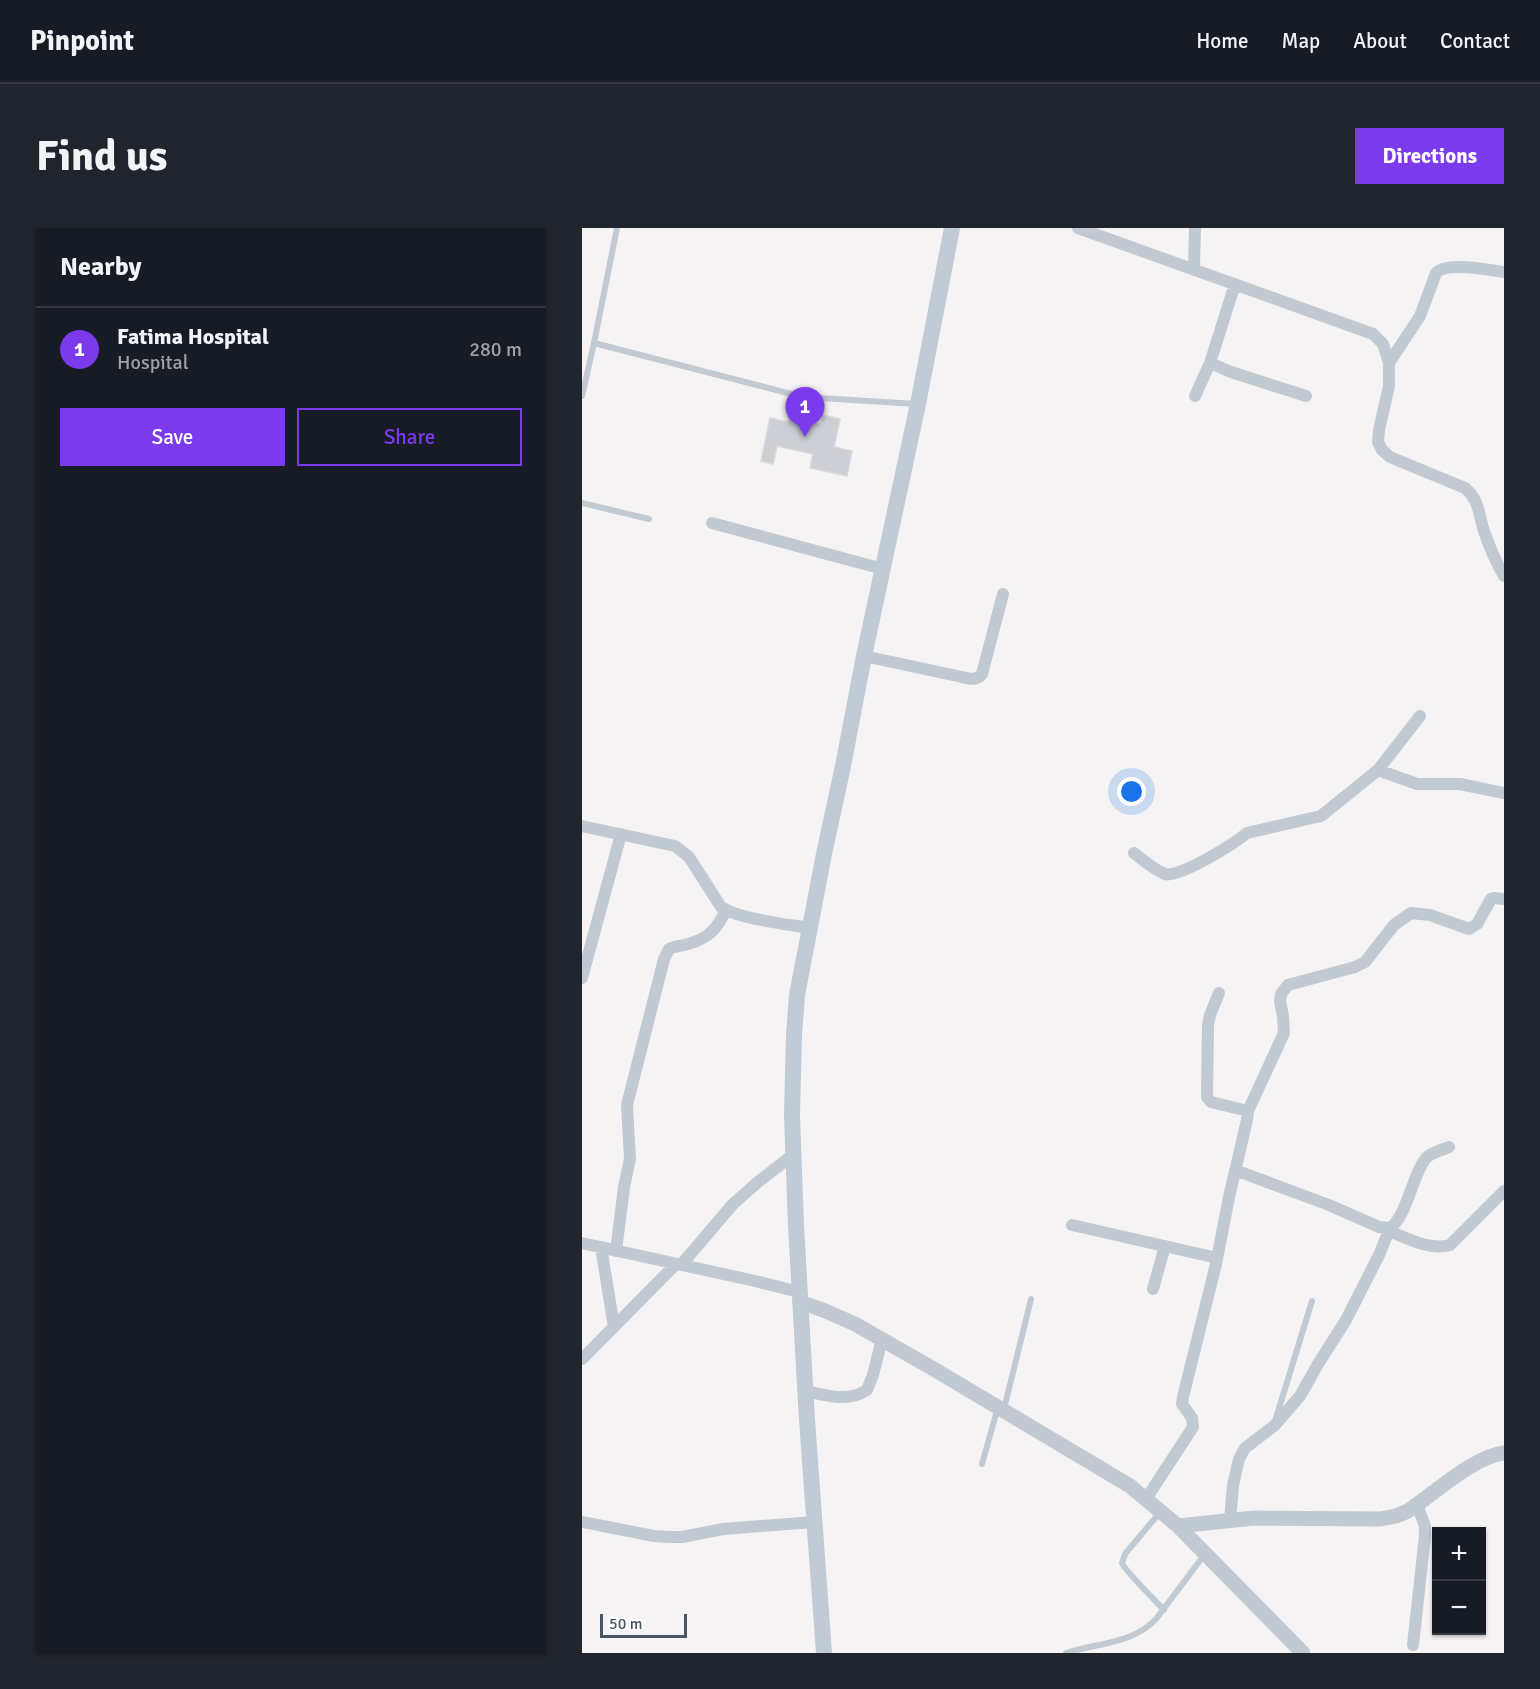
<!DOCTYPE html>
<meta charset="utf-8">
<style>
:root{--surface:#171b24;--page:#20242c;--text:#f1f3f6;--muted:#9ea1a6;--line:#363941;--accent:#7c3aed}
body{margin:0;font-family:Signika,sans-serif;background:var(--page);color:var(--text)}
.controls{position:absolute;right:18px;bottom:18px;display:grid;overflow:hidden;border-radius:0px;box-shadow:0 2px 4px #0004}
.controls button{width:54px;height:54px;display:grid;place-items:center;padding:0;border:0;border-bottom:2px solid var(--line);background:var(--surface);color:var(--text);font:30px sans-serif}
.scale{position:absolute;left:18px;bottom:15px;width:87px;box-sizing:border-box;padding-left:6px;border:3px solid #4a5661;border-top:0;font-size:16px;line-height:21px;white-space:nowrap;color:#4a5661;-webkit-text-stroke:4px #fff;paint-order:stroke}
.you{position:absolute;left:550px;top:564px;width:21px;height:21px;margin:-15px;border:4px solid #fff;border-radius:50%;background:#1a73e8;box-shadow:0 0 0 9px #1a73e833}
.badge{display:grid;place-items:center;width:39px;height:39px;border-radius:50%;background:var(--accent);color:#fff;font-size:20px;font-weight:700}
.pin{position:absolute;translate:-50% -50px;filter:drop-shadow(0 2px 3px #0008)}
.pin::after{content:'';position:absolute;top:32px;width:21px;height:18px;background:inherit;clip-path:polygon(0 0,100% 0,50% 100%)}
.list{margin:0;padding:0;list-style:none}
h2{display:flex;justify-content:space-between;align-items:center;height:78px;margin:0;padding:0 24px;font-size:26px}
h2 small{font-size:20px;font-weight:400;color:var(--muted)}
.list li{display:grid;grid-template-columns:39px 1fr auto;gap:18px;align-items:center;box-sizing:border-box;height:84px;padding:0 24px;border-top:2px solid var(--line)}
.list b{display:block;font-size:22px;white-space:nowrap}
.list p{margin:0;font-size:20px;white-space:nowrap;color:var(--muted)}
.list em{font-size:20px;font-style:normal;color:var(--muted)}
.actions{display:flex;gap:12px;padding:18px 24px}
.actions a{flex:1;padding:14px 0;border:2px solid var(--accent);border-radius:0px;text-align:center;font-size:21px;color:var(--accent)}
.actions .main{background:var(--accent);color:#fff}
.map{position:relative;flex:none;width:922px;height:1425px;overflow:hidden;border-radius:0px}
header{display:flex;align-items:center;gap:36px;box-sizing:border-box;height:84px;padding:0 30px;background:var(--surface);border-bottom:2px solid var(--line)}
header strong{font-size:28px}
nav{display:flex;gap:33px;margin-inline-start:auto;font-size:21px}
.intro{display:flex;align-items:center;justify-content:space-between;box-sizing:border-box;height:144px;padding:0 36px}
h1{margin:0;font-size:42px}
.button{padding:15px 27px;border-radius:0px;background:var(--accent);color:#fff;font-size:21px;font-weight:700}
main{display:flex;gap:36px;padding:0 36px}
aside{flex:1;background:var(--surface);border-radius:0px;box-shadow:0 2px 4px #0004}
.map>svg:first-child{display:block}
.building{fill:#cdcfd5;stroke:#d7d9de;stroke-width:1.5}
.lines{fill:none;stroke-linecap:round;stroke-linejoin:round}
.service{stroke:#c1cad2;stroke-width:6}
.minor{stroke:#c1cad2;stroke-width:12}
.tertiary{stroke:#c1cad2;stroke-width:15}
.secondary{stroke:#c1cbd6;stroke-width:16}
</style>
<header>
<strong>Pinpoint</strong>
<nav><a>Home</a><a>Map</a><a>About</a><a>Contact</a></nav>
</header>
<div class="intro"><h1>Find us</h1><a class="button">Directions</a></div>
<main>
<aside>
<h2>Nearby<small></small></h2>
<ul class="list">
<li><span class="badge">1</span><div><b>Fatima Hospital</b><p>Hospital</p></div><em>280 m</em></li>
</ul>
<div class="actions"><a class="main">Save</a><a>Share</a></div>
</aside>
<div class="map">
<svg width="922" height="1425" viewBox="0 0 922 1425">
<rect width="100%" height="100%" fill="#f5f3f3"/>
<path class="building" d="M241,187L258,191L252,219L270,223L265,248L228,240L231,226L195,218L191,236L179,233L188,190L206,194L207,190L239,196Z"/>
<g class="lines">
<path class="service" d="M12,115L221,169L335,176
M0,168L12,115L35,0
M0,275L67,291
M422,1181L449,1071
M694,1190L730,1073
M400,1236L416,1179
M579,1283L543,1326L540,1335C543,1343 574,1373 582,1382
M484,1425C515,1415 551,1416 574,1391L623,1326"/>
<path class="minor" d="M496,0L791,106L801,116L807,135V158L797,202L796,214L800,222L808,229L883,260C898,273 896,285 902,303C907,318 914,334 922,348
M612,41L613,0
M628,135L649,144L724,168
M807,135L838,88L854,45C865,33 906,42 922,44
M613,168L628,135L653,56
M130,295L301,341
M282,428L380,449C388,451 394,453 400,446L421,366
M796,542L838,488
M0,598L93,618L107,629L139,679C157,691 204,696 228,700
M552,625C561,632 572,642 583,646C596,651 653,615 665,605L739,588L796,542L835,556H878L922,565
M0,750L39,606
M666,883L702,805L701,788L698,773L699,766L706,757L773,739L783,734L812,697L829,685L848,687L887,701L895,696L909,671L912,670L922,671
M653,942L747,977L797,999L808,1000C825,989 831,944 845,929C851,924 860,922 867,919
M490,997L635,1030
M807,1003C825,1010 848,1023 868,1017L922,963
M0,1015L173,1053L217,1064
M19,1019L32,1099
M34,1023L42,959L48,931L45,877L82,731L87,721C93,718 99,718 106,716C127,710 135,701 144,682
M99,1037L151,976L176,954L212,926
M571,1061L583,1018
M0,1131L94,1036
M223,1163C245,1167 265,1175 285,1162L291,1147L300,1111
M564,1271L611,1199L610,1190L600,1176L601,1169L634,1036L647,969L665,892L666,883L629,874L625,869L626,797L628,787L637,765
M648,1293L651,1257L657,1231L663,1220L692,1198L718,1168L736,1136L764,1092L797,1027L808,1000
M0,1294L72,1308L87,1309H100L141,1301L232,1294
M831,1417L843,1308V1298L835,1277"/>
<path class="tertiary" d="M218,1074L241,1082L273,1096L355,1143L548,1258L596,1298L721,1425
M596,1298L672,1290L798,1291L814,1288L826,1283C853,1265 891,1229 922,1225"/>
<path class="secondary" d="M242,1425L225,1192L214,998L210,888L212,807L215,767L242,626L261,538L282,428L336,176L370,0"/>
</g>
</svg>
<div class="controls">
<button>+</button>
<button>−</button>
</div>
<div class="scale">50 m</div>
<div class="you"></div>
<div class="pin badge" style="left:223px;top:209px">1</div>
</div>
</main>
